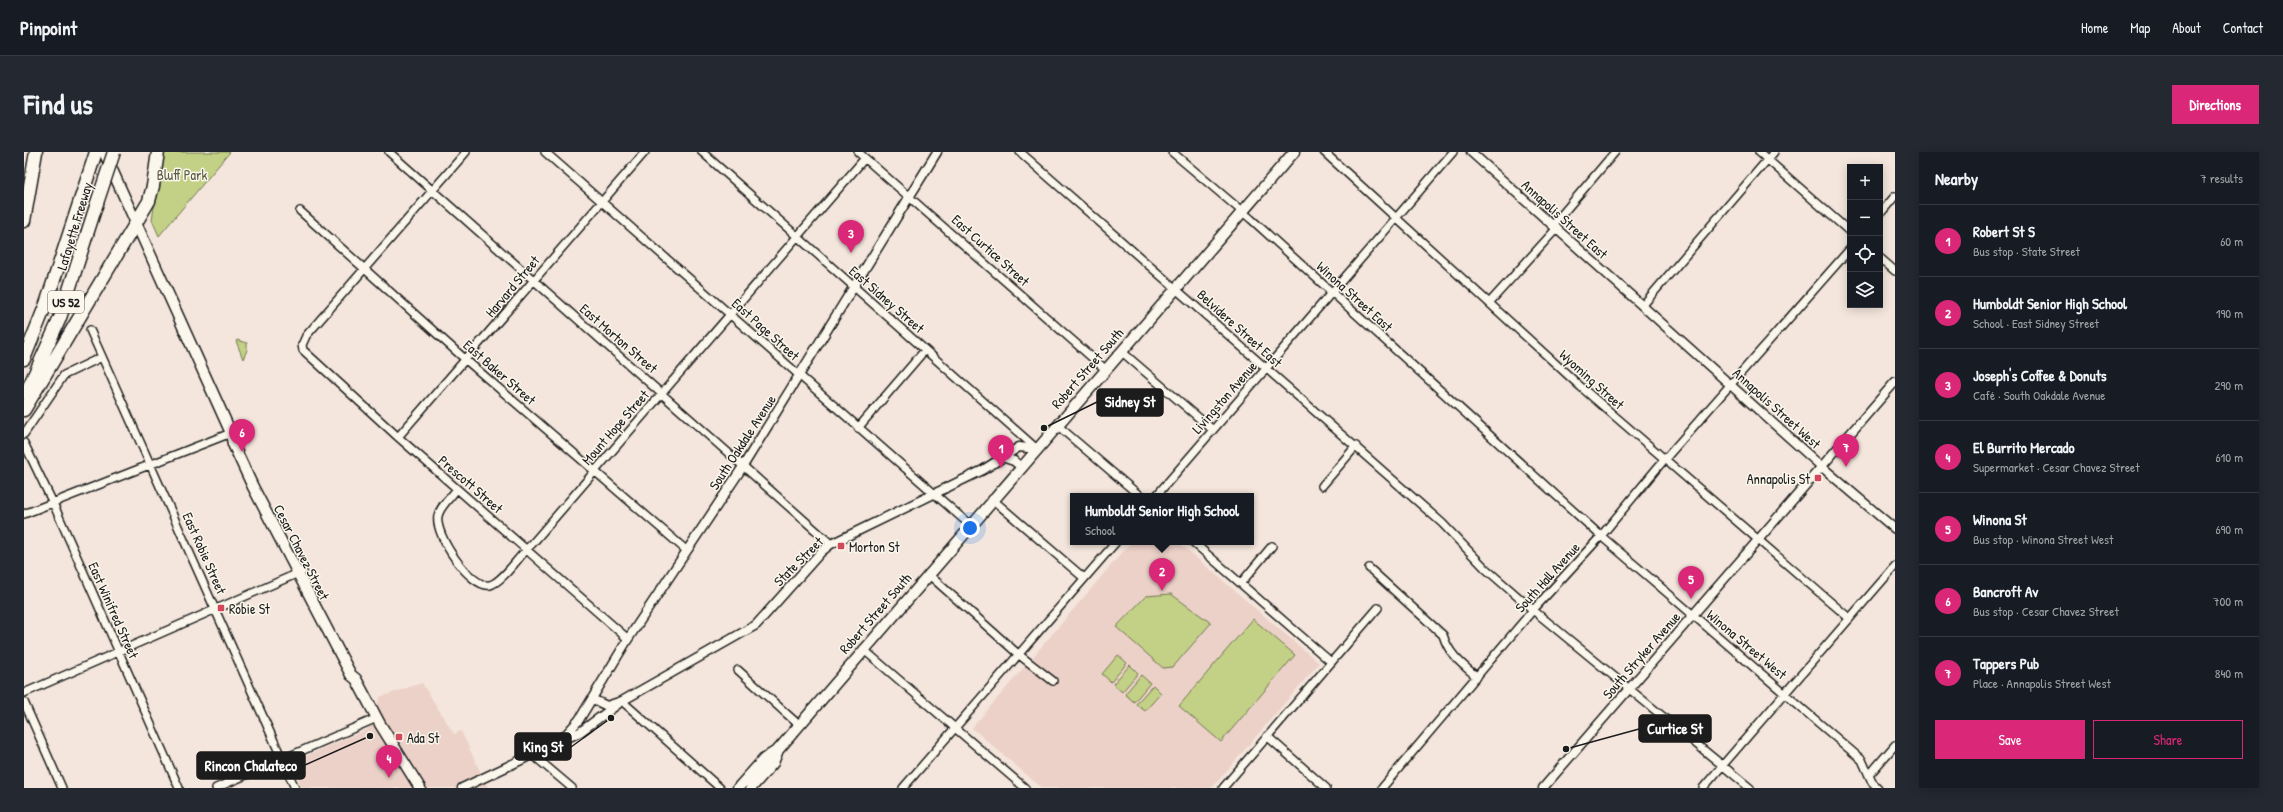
<!DOCTYPE html>
<meta charset="utf-8">
<style>
:root{--surface:#171b24;--page:#242831;--text:#f1f3f6;--muted:#9ea1a6;--line:#363941;--accent:#db2777}
body{margin:0;font-family:"Patrick Hand",sans-serif;background:var(--page);color:var(--text)}
.controls{position:absolute;right:12px;top:12px;display:grid;overflow:hidden;border-radius:0px;box-shadow:0 2px 10px #0003}
.controls button{width:36px;height:36px;display:grid;place-items:center;padding:0;border:0;border-bottom:1px solid var(--line);background:var(--surface);color:var(--text);font:20px sans-serif}
.you{position:absolute;left:946px;top:376px;width:14px;height:14px;margin:-10px;border:3px solid #fff;border-radius:50%;background:#1a73e8;box-shadow:0 0 0 6px #1a73e833}
.badge{display:grid;place-items:center;width:26px;height:26px;border-radius:50%;background:var(--accent);color:#fff;font-size:13px;font-weight:700}
.pin{position:absolute;translate:-50% -33px;filter:drop-shadow(0 1px 2px #0008)}
.pin::after{content:'';position:absolute;top:21px;width:14px;height:12px;background:inherit;clip-path:polygon(0 0,100% 0,50% 100%)}
.popup{position:absolute;left:1046px;top:341px;width:184px;height:52px;box-sizing:border-box;display:grid;place-content:center;border-radius:0px;background:var(--surface);filter:drop-shadow(0 1px 3px #0005);font-size:13px;white-space:nowrap;color:var(--muted)}
.popup b{font-size:15px;color:var(--text)}
.popup::after{content:'';position:absolute;left:50%;top:100%;margin-left:-8px;border:8px solid transparent;border-top-color:var(--surface)}
.list{margin:0;padding:0;list-style:none}
h2{display:flex;justify-content:space-between;align-items:center;height:52px;margin:0;padding:0 16px;font-size:17px}
h2 small{font-size:13px;font-weight:400;color:var(--muted)}
.list li{display:grid;grid-template-columns:26px 1fr auto;gap:12px;align-items:center;box-sizing:border-box;height:72px;padding:0 16px;border-top:1px solid var(--line)}
.list b{display:block;font-size:15px;white-space:nowrap}
.list p{margin:0;font-size:13px;white-space:nowrap;color:var(--muted)}
.list em{font-size:13px;font-style:normal;color:var(--muted)}
.actions{display:flex;gap:8px;padding:12px 16px}
.actions a{flex:1;padding:9px 0;border:1px solid var(--accent);border-radius:0px;text-align:center;font-size:14px;color:var(--accent)}
.actions .main{background:var(--accent);color:#fff}
.icon{flex:none;width:22px;height:22px;fill:none;stroke:currentColor;stroke-width:2;stroke-linecap:round;stroke-linejoin:round}
.map{position:relative;flex:none;width:1871px;height:636px;overflow:hidden;border-radius:0px}
header{display:flex;align-items:center;gap:24px;box-sizing:border-box;height:56px;padding:0 20px;background:var(--surface);border-bottom:1px solid var(--line)}
header strong{font-size:19px}
nav{display:flex;gap:22px;margin-inline-start:auto;font-size:14px}
.intro{display:flex;align-items:center;justify-content:space-between;box-sizing:border-box;height:96px;padding:0 24px}
h1{margin:0;font-size:28px}
.button{padding:10px 18px;border-radius:0px;background:var(--accent);color:#fff;font-size:14px;font-weight:700}
main{display:flex;gap:24px;padding:0 24px}
aside{flex:1;background:var(--surface);border-radius:0px;box-shadow:0 2px 10px #0003}
.map>svg:first-child{display:block}
.built{fill:#ecd1c8}
.green{fill:#c3d186;stroke:#707651}
.lines{fill:none;stroke-linecap:round;stroke-linejoin:round}
.minor-casing{stroke:#1c1c1c;stroke-width:10}
.tertiary-casing{stroke:#1c1c1c;stroke-width:11}
.secondary-casing{stroke:#1c1c1c;stroke-width:13}
.motorway-casing{stroke:#1c1c1c;stroke-width:15}
.minor{stroke:#fbf7ec;stroke-width:7}
.tertiary{stroke:#fbf7ec;stroke-width:8}
.secondary{stroke:#fbf7ec;stroke-width:10}
.motorway{stroke:#fbf7ec;stroke-width:12}
.motorway-bridge-casing{stroke:#1c1c1c;stroke-width:15;stroke-linecap:butt}
.motorway-bridge{stroke:#fbf7ec;stroke-width:12}
.poi-dot{fill:#d1495b;stroke:#fbf7ec;stroke-width:1.5}
.labels{text-anchor:middle;dominant-baseline:central;stroke-width:3;stroke-linejoin:round;paint-order:stroke}
.shield{fill:#fbf7ec;stroke:#5f5e5a;stroke-width:1}
.shield-label{font-size:13px;font-weight:bold;fill:#1c1c1c}
.park-label{font-size:14px;fill:#565b41;stroke:#fbf7ec}
.street-label{font-size:14px;fill:#1c1c1c;stroke:#fbf7ec}
.poi-label{font-size:14px;fill:#1c1c1c;stroke:#fbf7ec;text-anchor:start}
.leader{fill:none;stroke:#1c1c1c;stroke-width:1.5}
.callout-dot{fill:#1c1c1c;stroke:#fbf7ec;stroke-width:1.5}
.callout{fill:#1c1c1c;stroke:#1c1c1c;stroke-width:1.5}
.callout-label{font-size:15px;text-anchor:middle;font-weight:bold;fill:#fff}
</style>
<header>
<strong>Pinpoint</strong>
<nav><a>Home</a><a>Map</a><a>About</a><a>Contact</a></nav>
</header>
<div class="intro"><h1>Find us</h1><a class="button">Directions</a></div>
<main>
<div class="map">
<svg width="1871" height="636" viewBox="0 0 1871 636">
<rect width="100%" height="100%" fill="#f4e6dc"/>
<filter id="ink" filterUnits="userSpaceOnUse"><feTurbulence type="fractalNoise" baseFrequency=".025" numOctaves="2"/><feDisplacementMap in="SourceGraphic" scale="8" xChannelSelector="R" yChannelSelector="G"/><feConvolveMatrix kernelMatrix="1 2 1 2 8 2 1 2 1" color-interpolation-filters="sRGB"/></filter>
<g filter="url(#ink)">
<path class="built" d="M1107,390H1154L1295,511L1188,636H1018L948,576Z
M398,531L430,582L437,579L464,636H278L268,614V610L344,577L356,545Z"/>
<path class="green" d="M139,0H206L135,84L128,68Z
M213,188L223,191V198L219,207L212,189Z
M1147,442L1187,471L1149,515L1139,516L1092,475L1122,444Z
M1229,467L1271,503L1197,590L1155,554Z
M1094,503L1103,511L1087,530L1078,522Z
M1106,513L1114,521L1098,540L1089,532Z
M1117,523L1126,531L1110,550L1101,542Z
M1129,533L1137,541L1121,559L1112,552Z"/>
<g class="lines">
<defs>
<path id="minor" d="M365,0L807,392
M442,0L282,184L278,193L279,198L374,285L604,487
M521,0L946,373
M678,0L1013,297
M834,0L1081,217
M996,0L1418,371L1462,417L1509,458L1726,636
M1148,0L1227,67L1577,384L1838,608L1848,630L1854,636
M1300,0L1557,235L1825,466
M1735,0L1826,80
M276,59L442,208L662,398
M1856,62L1871,44
M1529,73L1591,0
M1856,106L1871,119
M1465,151L1533,76
M1619,153L1750,0
M66,178L271,636
M1097,199L1189,278
M1033,273L1116,344
M834,276L901,198
M0,282L40,223L78,205
M374,285L621,0
M0,291L29,351L155,636
M1298,334L1332,294
M433,337C427,345 416,354 414,364C410,383 447,437 466,433C479,430 497,401 508,392L841,6
M1132,344L1429,0
M968,347L1060,426
M0,362L207,281
M1169,390L1307,510
M1345,416L1419,483C1425,503 1438,512 1453,525
M904,422L994,502L1029,529
M1217,431L1248,394
M839,497L1001,636
M714,518L775,573
M0,541L279,419
M598,549L696,636
M0,550L38,636
M1243,584L1302,636
M509,603L548,636
M1846,622L1871,593
M192,636L353,566
M879,636L1092,390
M1199,636L1354,456
M1358,636L1509,458L1577,384L1634,315L1826,97
M1679,636L1871,414"/>
<path id="tertiary" d="M1447,0L1798,315L1871,377
M981,306L990,309L997,315
M568,547L583,554L598,549L732,473L797,400L807,392L959,318L995,295L1013,297
M537,588L555,568L604,487L716,319L913,0
M438,636L556,580L594,552
M1519,636L1871,230"/>
<path id="secondary" d="M80,0L207,281L209,292L229,335L327,523L332,527L356,572L396,636
M714,636L740,607L754,598L1270,0
M727,636L749,611L754,598"/>
<path id="motorway" d="M0,69L12,0
M0,207L22,152L72,0
M2,241L36,166L73,51
M0,258L125,49L129,34L134,0"/>
</defs>
<use href="#minor" class="minor-casing"/>
<use href="#tertiary" class="tertiary-casing"/>
<use href="#secondary" class="secondary-casing"/>
<use href="#motorway" class="motorway-casing"/>
<use href="#minor" class="minor"/>
<use href="#tertiary" class="tertiary"/>
<use href="#secondary" class="secondary"/>
<use href="#motorway" class="motorway"/>
<defs>
<path id="motorway-bridge" d="M73,51L90,0"/>
</defs>
<use href="#motorway-bridge" class="motorway-bridge-casing"/>
<use href="#motorway-bridge" class="motorway-bridge"/>
</g>
</g>
<g class="poi-dot">
<rect x="1790" y="322" width="8" height="8" rx="2"/>
<rect x="813" y="390" width="8" height="8" rx="2"/>
<rect x="193" y="452" width="8" height="8" rx="2"/>
<rect x="371" y="581" width="8" height="8" rx="2"/>
</g>
<g class="labels">
<rect class="shield" x="24" y="139" width="36" height="22" rx="3"/>
<g class="shield-label">
<text x="42" y="150">US 52</text>
</g>
<g class="park-label">
<text x="158" y="22">Bluff Park</text>
</g>
<g class="street-label">
<text transform="translate(1541 67) rotate(42)">Annapolis Street East</text>
<text transform="translate(50 74) rotate(-73)">Lafayette Freeway</text>
<text transform="translate(967 98) rotate(42)">East Curtice Street</text>
<text transform="translate(488 134) rotate(-50)">Harvard Street</text>
<text transform="translate(1331 144) rotate(42)">Winona Street East</text>
<text transform="translate(863 147) rotate(41)">East Sidney Street</text>
<text transform="translate(1216 176) rotate(42)">Belvidere Street East</text>
<text transform="translate(742 177) rotate(42)">East Page Street</text>
<text transform="translate(595 186) rotate(41)">East Morton Street</text>
<text transform="translate(1063 216) rotate(-49)">Robert Street South</text>
<text transform="translate(476 220) rotate(41)">East Baker Street</text>
<text transform="translate(1568 227) rotate(42)">Wyoming Street</text>
<text transform="translate(1200 245) rotate(-49)">Livingston Avenue</text>
<text transform="translate(1753 256) rotate(42)">Annapolis Street West</text>
<text transform="translate(591 275) rotate(-49)">Mount Hope Street</text>
<text transform="translate(718 290) rotate(-57)">South Oakdale Avenue</text>
<text transform="translate(447 332) rotate(41)">Prescott Street</text>
<text transform="translate(278 400) rotate(63)">Cesar Chavez Street</text>
<text transform="translate(181 401) rotate(66)">East Robie Street</text>
<text transform="translate(774 409) rotate(-45)">State Street</text>
<text transform="translate(1523 425) rotate(-48)">South Hall Avenue</text>
<text transform="translate(90 458) rotate(66)">East Winifred Street</text>
<text transform="translate(851 461) rotate(-49)">Robert Street South</text>
<text transform="translate(1723 492) rotate(40)">Winona Street West</text>
<text transform="translate(1617 503) rotate(-49)">South Stryker Avenue</text>
</g>
<g class="poi-label">
<text x="1786" y="326" text-anchor="end">Annapolis St</text>
<text x="825" y="394">Morton St</text>
<text x="205" y="456">Robie St</text>
<text x="383" y="585">Ada St</text>
</g>
</g>
<path class="leader" d="M1020 276L1073 250M1542 597L1615 577M587 566L547 595M346 584L281 613"/>
<g class="callout-dot">
<circle cx="1020" cy="276" r="4"/>
<circle cx="1542" cy="597" r="4"/>
<circle cx="587" cy="566" r="4"/>
<circle cx="346" cy="584" r="4"/>
</g>
<g class="callout">
<rect x="1073" y="237" width="66" height="27" rx="4"/>
<rect x="1615" y="563" width="72" height="27" rx="4"/>
<rect x="491" y="581" width="56" height="27" rx="4"/>
<rect x="173" y="600" width="108" height="27" rx="4"/>
</g>
<g class="callout-label">
<text x="1106" y="255">Sidney St</text>
<text x="1651" y="582">Curtice St</text>
<text x="519" y="600">King St</text>
<text x="227" y="619">Rincon Chalateco</text>
</g>
</svg>
<div class="controls">
<button>+</button>
<button>−</button>
<button><svg class="icon" aria-label="locate" viewBox="0 0 24 24"><circle cx="12" cy="12" r="6"/><path d="M12 2v4M12 18v4M2 12h4M18 12h4"/></svg></button>
<button><svg class="icon" aria-label="layers" viewBox="0 0 24 24"><path d="M12 4l9 5-9 5-9-5zM3 14l9 5 9-5"/></svg></button>
</div>
<div class="you"></div>
<div class="pin badge" style="left:977px;top:316px">1</div>
<div class="pin badge" style="left:1138px;top:439px">2</div>
<div class="popup"><b>Humboldt Senior High School</b>School</div>
<div class="pin badge" style="left:827px;top:101px">3</div>
<div class="pin badge" style="left:365px;top:626px">4</div>
<div class="pin badge" style="left:1667px;top:447px">5</div>
<div class="pin badge" style="left:218px;top:300px">6</div>
<div class="pin badge" style="left:1822px;top:315px">7</div>
</div>
<aside>
<h2>Nearby<small>7 results</small></h2>
<ul class="list">
<li><span class="badge">1</span><div><b>Robert St S</b><p>Bus stop · State Street</p></div><em>60 m</em></li>
<li><span class="badge">2</span><div><b>Humboldt Senior High School</b><p>School · East Sidney Street</p></div><em>190 m</em></li>
<li><span class="badge">3</span><div><b>Joseph's Coffee &amp; Donuts</b><p>Café · South Oakdale Avenue</p></div><em>290 m</em></li>
<li><span class="badge">4</span><div><b>El Burrito Mercado</b><p>Supermarket · Cesar Chavez Street</p></div><em>610 m</em></li>
<li><span class="badge">5</span><div><b>Winona St</b><p>Bus stop · Winona Street West</p></div><em>690 m</em></li>
<li><span class="badge">6</span><div><b>Bancroft Av</b><p>Bus stop · Cesar Chavez Street</p></div><em>700 m</em></li>
<li><span class="badge">7</span><div><b>Tappers Pub</b><p>Place · Annapolis Street West</p></div><em>840 m</em></li>
</ul>
<div class="actions"><a class="main">Save</a><a>Share</a></div>
</aside>
</main>
